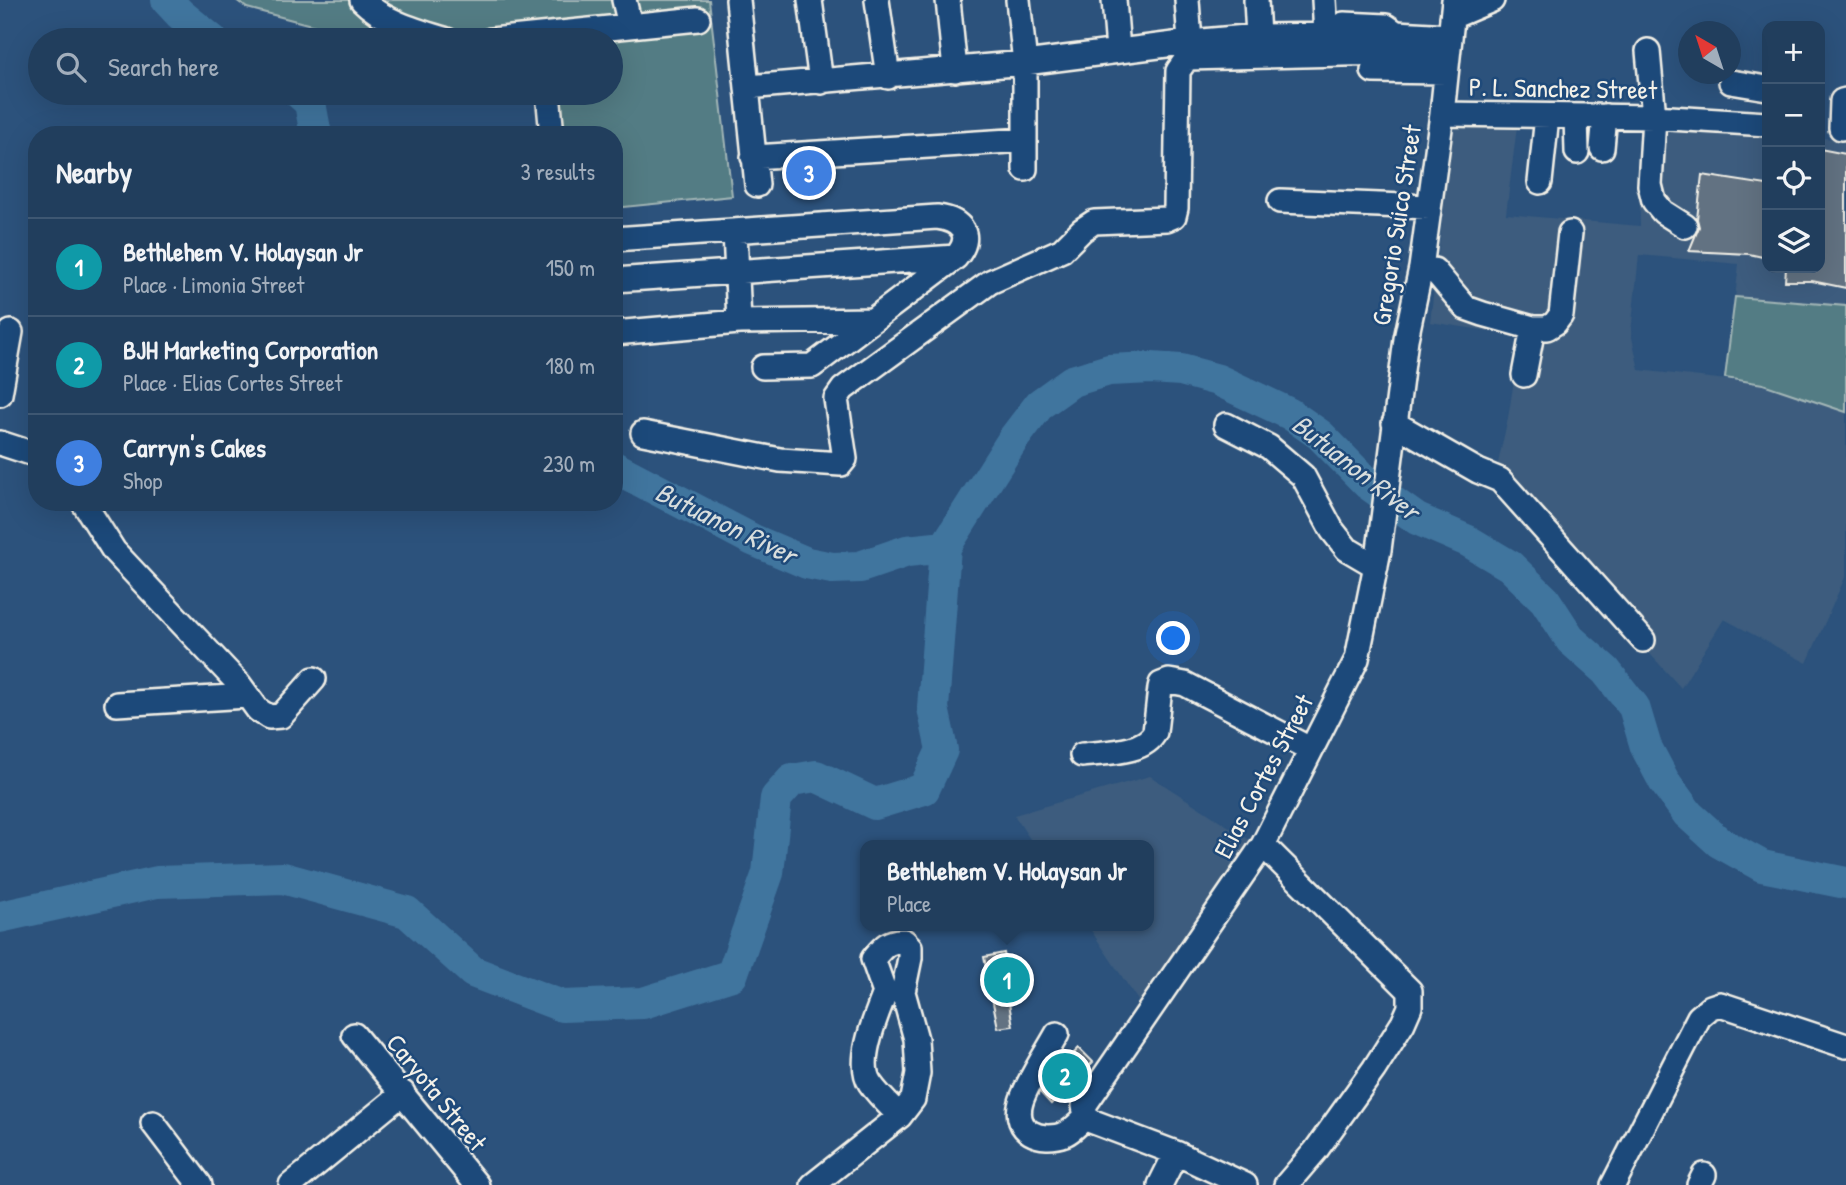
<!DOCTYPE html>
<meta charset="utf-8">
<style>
:root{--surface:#213e5d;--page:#2d4966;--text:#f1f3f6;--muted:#a2aebc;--line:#3e5772;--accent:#ea580c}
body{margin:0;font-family:"Patrick Hand",sans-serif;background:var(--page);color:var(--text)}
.controls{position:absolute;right:21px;top:21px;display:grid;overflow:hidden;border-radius:14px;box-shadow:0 7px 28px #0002}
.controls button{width:63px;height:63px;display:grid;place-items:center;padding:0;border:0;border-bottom:2px solid var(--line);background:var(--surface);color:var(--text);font:35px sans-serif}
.compass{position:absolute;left:1678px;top:21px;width:63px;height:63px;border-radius:50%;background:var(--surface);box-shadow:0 7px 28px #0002;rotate:321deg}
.you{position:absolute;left:1174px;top:639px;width:24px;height:24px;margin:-18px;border:5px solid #fff;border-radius:50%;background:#1a73e8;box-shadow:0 0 0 10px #1a73e833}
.badge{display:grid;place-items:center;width:46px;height:46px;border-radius:50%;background:var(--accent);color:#fff;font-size:23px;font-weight:700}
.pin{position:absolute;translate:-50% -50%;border:4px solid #fff;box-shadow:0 2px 7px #0006}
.popup{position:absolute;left:860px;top:840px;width:294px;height:91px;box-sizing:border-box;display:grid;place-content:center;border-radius:14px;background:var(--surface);filter:drop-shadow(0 2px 5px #0005);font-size:23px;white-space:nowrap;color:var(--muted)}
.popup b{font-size:26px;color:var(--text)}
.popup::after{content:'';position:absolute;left:50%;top:100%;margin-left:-14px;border:14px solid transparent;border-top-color:var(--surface)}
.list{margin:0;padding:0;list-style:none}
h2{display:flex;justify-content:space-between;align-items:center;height:91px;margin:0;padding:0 28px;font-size:30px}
h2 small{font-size:23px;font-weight:400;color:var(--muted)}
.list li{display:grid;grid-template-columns:46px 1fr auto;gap:21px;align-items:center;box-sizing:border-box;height:98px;padding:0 28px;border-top:2px solid var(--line)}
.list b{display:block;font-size:26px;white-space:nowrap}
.list p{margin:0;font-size:23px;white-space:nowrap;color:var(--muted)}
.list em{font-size:23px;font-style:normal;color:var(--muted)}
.icon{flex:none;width:38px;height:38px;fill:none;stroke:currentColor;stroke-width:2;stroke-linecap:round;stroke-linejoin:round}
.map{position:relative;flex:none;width:1846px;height:1185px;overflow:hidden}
.search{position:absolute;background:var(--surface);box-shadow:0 7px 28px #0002;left:28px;top:28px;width:595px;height:77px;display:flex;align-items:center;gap:18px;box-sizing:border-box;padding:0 24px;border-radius:38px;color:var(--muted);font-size:26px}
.panel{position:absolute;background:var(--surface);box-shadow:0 7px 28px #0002;left:28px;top:126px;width:595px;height:385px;border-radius:28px}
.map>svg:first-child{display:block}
.built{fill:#3c5c7e}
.green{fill:#527c84;stroke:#a3b6b6;stroke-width:2}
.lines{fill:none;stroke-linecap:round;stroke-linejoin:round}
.river{stroke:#41759e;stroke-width:32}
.building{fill:#627282;stroke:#f4f1e8;stroke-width:2}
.minor-casing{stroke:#f4f1e8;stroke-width:28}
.minor{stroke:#1f4a7a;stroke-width:23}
.labels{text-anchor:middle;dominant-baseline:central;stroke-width:5;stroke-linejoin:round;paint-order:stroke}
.street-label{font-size:26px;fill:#f4f1e8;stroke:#1f4a7a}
.water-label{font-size:28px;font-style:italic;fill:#d9dedd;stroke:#1f4a7a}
</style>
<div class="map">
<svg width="1846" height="1185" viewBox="0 0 1846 1185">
<rect width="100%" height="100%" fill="#2c527c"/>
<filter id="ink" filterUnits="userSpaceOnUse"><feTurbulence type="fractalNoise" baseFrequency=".0143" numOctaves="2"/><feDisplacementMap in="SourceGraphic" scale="14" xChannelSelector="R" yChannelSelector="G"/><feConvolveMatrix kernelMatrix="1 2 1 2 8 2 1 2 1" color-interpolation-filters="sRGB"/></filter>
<g filter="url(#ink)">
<path class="built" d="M1518,119L1506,214L1640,226L1639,127L1767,135V268H1820V138L1846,139V306L1735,297L1739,264L1639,255L1631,333L1639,370L1763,384L1846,412V575L1807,663L1724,619L1681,688L1500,489L1492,490L1508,418L1521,336L1430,322L1454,121Z
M1150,776L1256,844L1139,1002L1088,926H1149V845H1034L1014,815Z"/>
<path class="green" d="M236,0H709L732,196L614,208V135H545L539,93H611V40H346L338,32L247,8Z
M1735,297L1846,306V412L1763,384L1725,378Z"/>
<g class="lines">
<path class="river" d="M167,0L180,14L212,40
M299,93L310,103L316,135
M614,467L753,540L807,563L832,568L860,567L907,551L945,547L1014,438L1040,404L1072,381L1109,370L1151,368L1181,370L1218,380L1290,414L1320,435L1368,484L1417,519L1468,541L1510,566L1545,600L1571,640L1606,671L1634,707L1646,747L1664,781L1688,814L1719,842L1762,866L1846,883
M0,917L157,882L283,878L407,912L473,972L562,1006L643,1003L732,975L768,873L776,798L792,780L816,776L875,804L924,789L942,750L933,708L945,547"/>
</g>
<path class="building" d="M1820,149L1846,154V288L1812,281H1785L1786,268H1820Z
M1702,175L1767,185V258L1749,254L1689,251L1699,227L1697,219Z
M1004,953L1008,972L1022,968L1027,988L1007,992L1013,1026L998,1028L984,957Z
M1079,1048L1093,1062L1051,1104L1040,1092L1047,1080Z"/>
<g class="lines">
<defs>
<path id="minor" d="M362,0C384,22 418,31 447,40
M624,0L630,25
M738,0L757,185
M810,0L821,82
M877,0L888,77
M948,0L955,70
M1018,0L1025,63V169
M1114,0L1118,50
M1187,0L1190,42
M1256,0L1258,36
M1324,0L1326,35
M1452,17L1492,0
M1333,35L1344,24L1386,26L1396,33
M491,40L698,19
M1648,51L1654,117L1650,185L1654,201L1663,212L1685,226
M1373,71L1446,72
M1731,82L1767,88
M748,87L1025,63L1190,42L1258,36L1333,35L1340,45L1385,44L1396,33L1450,36
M548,93L552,135
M1442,114L1654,117L1767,124
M1576,116L1577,152
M1841,128L1842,101L1846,100
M1602,148L1605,116
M753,157L1025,140
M1540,182L1547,116
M1280,201L1429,207
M735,231L739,322
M614,239L937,217C962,220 974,236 956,257L812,366L763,367
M1421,268L1434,270L1466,308L1483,314L1533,328H1547L1555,323L1561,315L1570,233
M614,280L956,257
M614,333L739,322L872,320
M1524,375L1533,328
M0,394L11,332
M1394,423L1478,471L1500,480L1643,640
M1226,425L1269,447L1303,476L1332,530L1347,549L1376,566
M643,433L780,460L841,464L845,459L836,399L843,389L990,282L1062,250L1082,230L1094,222L1167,219L1174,216L1176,208L1178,71L1187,58L1384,53L1448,56
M0,443L37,455
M83,502L114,551L239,684L258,710L269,717L281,716L314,679
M117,704L247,696
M1082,755C1104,752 1144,754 1155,732L1160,688L1161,684L1169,681L1185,684L1310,749
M1263,845L1410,991V1007L1403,1023L1374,1069L1316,1150L1286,1185
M885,993C876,1016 856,1061 870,1083C878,1095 890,1106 900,1116
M1057,1034C1047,1052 1026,1084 1021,1102C1012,1132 1041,1143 1065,1134C1072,1131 1080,1122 1086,1117
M354,1035L477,1185
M153,1123L200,1185
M291,1185L403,1093
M813,1185L900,1116L913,1099L918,1073L916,1039L903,992L910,958V947L904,941C888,940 883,947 873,959L885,993
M1160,1185L1176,1153
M1245,1185L1176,1153L1091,1121L1086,1117L1084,1106L1263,845L1357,659L1379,550L1406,339L1421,268L1442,114L1454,0
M1613,1185L1699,1017L1711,1007L1720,1004L1846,1046
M1699,1185L1704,1175"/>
</defs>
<use href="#minor" class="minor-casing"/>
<use href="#minor" class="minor"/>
</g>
</g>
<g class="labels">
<g class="street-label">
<text transform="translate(1563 88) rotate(1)">P. L. Sanchez Street</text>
<text transform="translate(1396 225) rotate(-81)">Gregorio Suico Street</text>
<text transform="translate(1263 776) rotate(-62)">Elias Cortes Street</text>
<text transform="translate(437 1092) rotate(51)">Caryota Street</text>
</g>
<g class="water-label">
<text transform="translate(1356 467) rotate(38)">Butuanon River</text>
<text transform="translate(726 523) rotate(26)">Butuanon River</text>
</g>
</g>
</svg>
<div class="controls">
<button>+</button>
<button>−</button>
<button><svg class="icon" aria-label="locate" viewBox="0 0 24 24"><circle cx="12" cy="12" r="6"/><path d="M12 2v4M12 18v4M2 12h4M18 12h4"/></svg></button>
<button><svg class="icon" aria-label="layers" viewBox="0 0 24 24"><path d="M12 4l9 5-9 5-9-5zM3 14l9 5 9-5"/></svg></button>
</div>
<svg class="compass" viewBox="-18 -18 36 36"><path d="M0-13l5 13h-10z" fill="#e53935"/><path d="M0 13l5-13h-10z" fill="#a2aebc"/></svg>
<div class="you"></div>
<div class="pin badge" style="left:1007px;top:980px;background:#0f9aa8">1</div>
<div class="popup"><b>Bethlehem V. Holaysan Jr</b>Place</div>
<div class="pin badge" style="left:1065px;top:1076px;background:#0f9aa8">2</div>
<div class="pin badge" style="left:809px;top:173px;background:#3f7fe0">3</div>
<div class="search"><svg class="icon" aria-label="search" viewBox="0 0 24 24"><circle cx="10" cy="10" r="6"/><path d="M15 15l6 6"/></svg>Search here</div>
<section class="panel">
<h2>Nearby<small>3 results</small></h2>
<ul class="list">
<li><span class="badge" style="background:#0f9aa8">1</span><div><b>Bethlehem V. Holaysan Jr</b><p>Place · Limonia Street</p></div><em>150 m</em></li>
<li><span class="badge" style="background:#0f9aa8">2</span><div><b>BJH Marketing Corporation</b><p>Place · Elias Cortes Street</p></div><em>180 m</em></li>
<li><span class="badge" style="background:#3f7fe0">3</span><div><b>Carryn's Cakes</b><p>Shop</p></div><em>230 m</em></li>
</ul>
</section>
</div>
